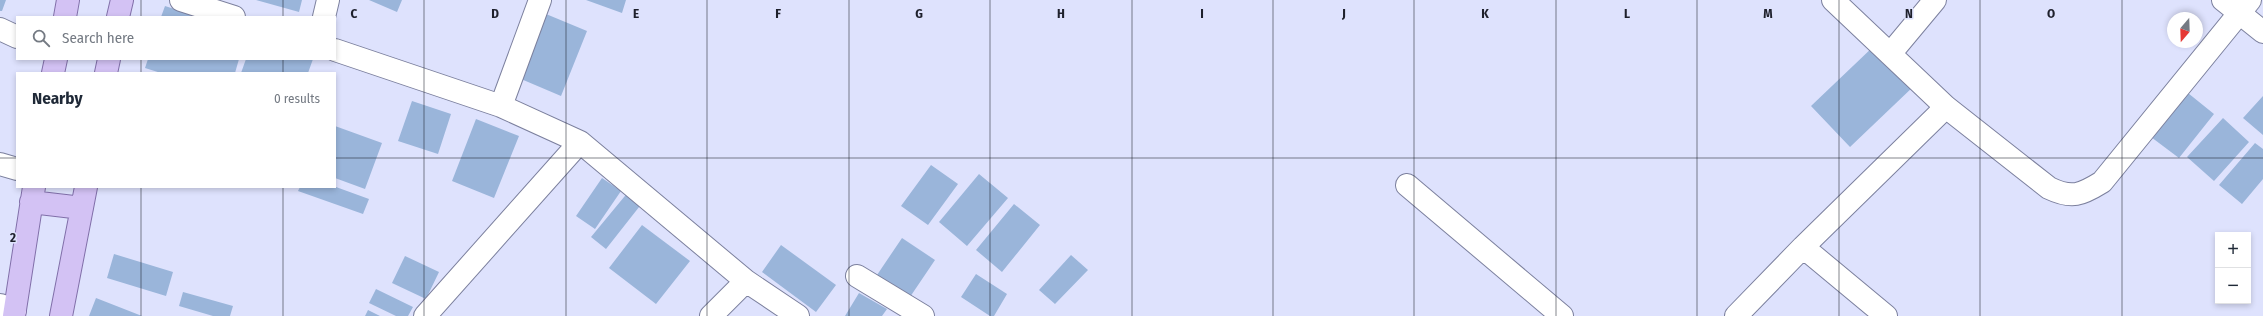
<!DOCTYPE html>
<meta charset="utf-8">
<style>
:root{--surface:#fff;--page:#f2f2f3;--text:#1f2937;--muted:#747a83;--line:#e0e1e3}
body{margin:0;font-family:"Fira Sans Condensed",sans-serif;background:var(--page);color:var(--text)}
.controls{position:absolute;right:12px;bottom:12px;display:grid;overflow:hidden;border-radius:0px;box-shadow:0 2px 6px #0003}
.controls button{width:36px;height:36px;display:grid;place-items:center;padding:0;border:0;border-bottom:1px solid var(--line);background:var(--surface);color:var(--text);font:20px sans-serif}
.compass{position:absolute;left:2167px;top:12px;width:36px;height:36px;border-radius:50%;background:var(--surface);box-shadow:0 2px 6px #0003;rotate:199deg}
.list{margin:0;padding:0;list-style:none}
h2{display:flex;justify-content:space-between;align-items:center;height:52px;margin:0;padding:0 16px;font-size:17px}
h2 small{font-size:13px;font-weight:400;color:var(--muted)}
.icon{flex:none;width:22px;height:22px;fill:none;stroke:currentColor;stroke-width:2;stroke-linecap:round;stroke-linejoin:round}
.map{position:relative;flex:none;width:2263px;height:316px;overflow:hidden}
.search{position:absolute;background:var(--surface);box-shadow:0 2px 6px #0003;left:16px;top:16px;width:320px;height:44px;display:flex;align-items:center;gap:10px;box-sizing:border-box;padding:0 14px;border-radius:0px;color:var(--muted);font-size:15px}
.panel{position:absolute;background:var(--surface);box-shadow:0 2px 6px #0003;left:16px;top:72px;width:320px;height:116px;border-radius:0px}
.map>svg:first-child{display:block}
.building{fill:#9ab5da}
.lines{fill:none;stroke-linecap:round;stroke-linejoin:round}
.minor-casing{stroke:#7c809e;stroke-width:24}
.primary-casing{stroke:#816fa9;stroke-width:24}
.minor{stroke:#fff;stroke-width:22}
.primary{stroke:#d3c2f4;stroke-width:22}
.grid{fill:none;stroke:#1e202c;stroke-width:1;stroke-opacity:0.55}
.grid-label{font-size:13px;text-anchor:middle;font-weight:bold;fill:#1e202c;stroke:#dee2fd;stroke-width:3;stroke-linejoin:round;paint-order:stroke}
</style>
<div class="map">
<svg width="2263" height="316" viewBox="0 0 2263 316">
<rect width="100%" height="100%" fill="#dee2fd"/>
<path class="building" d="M0,0H6L2,11H0Z
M256,0H302L299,12Z
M369,0H402L397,12Z
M586,0H626L622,13Z
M165,6L199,17H161Z
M546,14L587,31L561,96L521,79Z
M1875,45L1915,85L1850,147L1811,106Z
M148,59H239L235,73H161L145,68Z
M246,59H313L308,73H241Z
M2183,89L2214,114L2179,158L2147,134Z
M2263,96V135L2243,118Z
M412,101L451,114L438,154L398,141Z
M2223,118L2249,142L2214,181L2187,157Z
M476,119L519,136L494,198L452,181Z
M335,126L382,143L365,189L335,178Z
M2255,143L2263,149V179L2242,204L2219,185Z
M931,165L958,184L928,225L901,206Z
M979,174L1008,198L967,246L939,222Z
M602,178L621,191L595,229L576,216Z
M300,187H336L369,199L363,214L298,191Z
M629,191L643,202L606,249L591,237Z
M1014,204L1040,225L1002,272L976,250Z
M642,225L690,261L656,304L609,268Z
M902,238L935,260L910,297L877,275Z
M781,245L836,285L816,312L762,272Z
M114,254L173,272L166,296L107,278Z
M1071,255L1088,270L1055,304L1039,290Z
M405,256L439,272L426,299L392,283Z
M976,274L1007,294L994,316H990L961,297Z
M376,289L413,307L408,316H396L369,303Z
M183,292L233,306L230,316H213L179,306Z
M859,293L887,309L882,316H845Z
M96,298L142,316H89Z
M368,310L380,316H365Z"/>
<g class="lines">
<defs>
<path id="minor" d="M181,0L234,17
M1833,0L1946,107L2049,188C2072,199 2081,195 2102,182L2250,0
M2223,0L2263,32
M324,17L328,0
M0,29L17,37
M335,50L501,106L580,142L746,281L798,316
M1890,54L1935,0
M501,106L540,0
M0,164L17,169
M1407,185L1562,316
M1803,247L1946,107
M857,276L923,316
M0,305L15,310
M425,316L580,142
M711,316L746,281
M1736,316L1803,247L1886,316"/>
<path id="primary" d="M65,17L68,0
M118,17L122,0
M53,73L56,59
M106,73L109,59
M31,202L82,208
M14,316L34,187
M61,316L86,187"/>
</defs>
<use href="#minor" class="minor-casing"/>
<use href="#primary" class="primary-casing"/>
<use href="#minor" class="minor"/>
<use href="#primary" class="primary"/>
</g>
<path class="grid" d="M141,0V17M283,0V17M424,0V316M566,0V316M707,0V316M849,0V316M990,0V316M1132,0V316M1273,0V316M1414,0V316M1556,0V316M1697,0V316M1839,0V316M1980,0V316M2122,0V316M141,59V73M283,59V73M0,158H17M335,158H2263M141,187V316M283,187V316"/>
<g class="grid-label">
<text x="354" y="18">C</text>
<text x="495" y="18">D</text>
<text x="636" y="18">E</text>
<text x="778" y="18">F</text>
<text x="919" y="18">G</text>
<text x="1061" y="18">H</text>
<text x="1202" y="18">I</text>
<text x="1344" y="18">J</text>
<text x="1485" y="18">K</text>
<text x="1627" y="18">L</text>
<text x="1768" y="18">M</text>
<text x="1909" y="18">N</text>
<text x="2051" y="18">O</text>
<text x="13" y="242">2</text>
</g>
</svg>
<div class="controls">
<button>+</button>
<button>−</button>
</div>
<svg class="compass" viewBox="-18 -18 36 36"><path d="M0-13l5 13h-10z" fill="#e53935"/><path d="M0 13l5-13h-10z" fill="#747a83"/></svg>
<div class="search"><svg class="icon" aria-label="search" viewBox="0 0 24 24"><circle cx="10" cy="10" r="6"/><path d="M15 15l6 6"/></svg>Search here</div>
<section class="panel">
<h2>Nearby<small>0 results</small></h2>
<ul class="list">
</ul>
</section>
</div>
